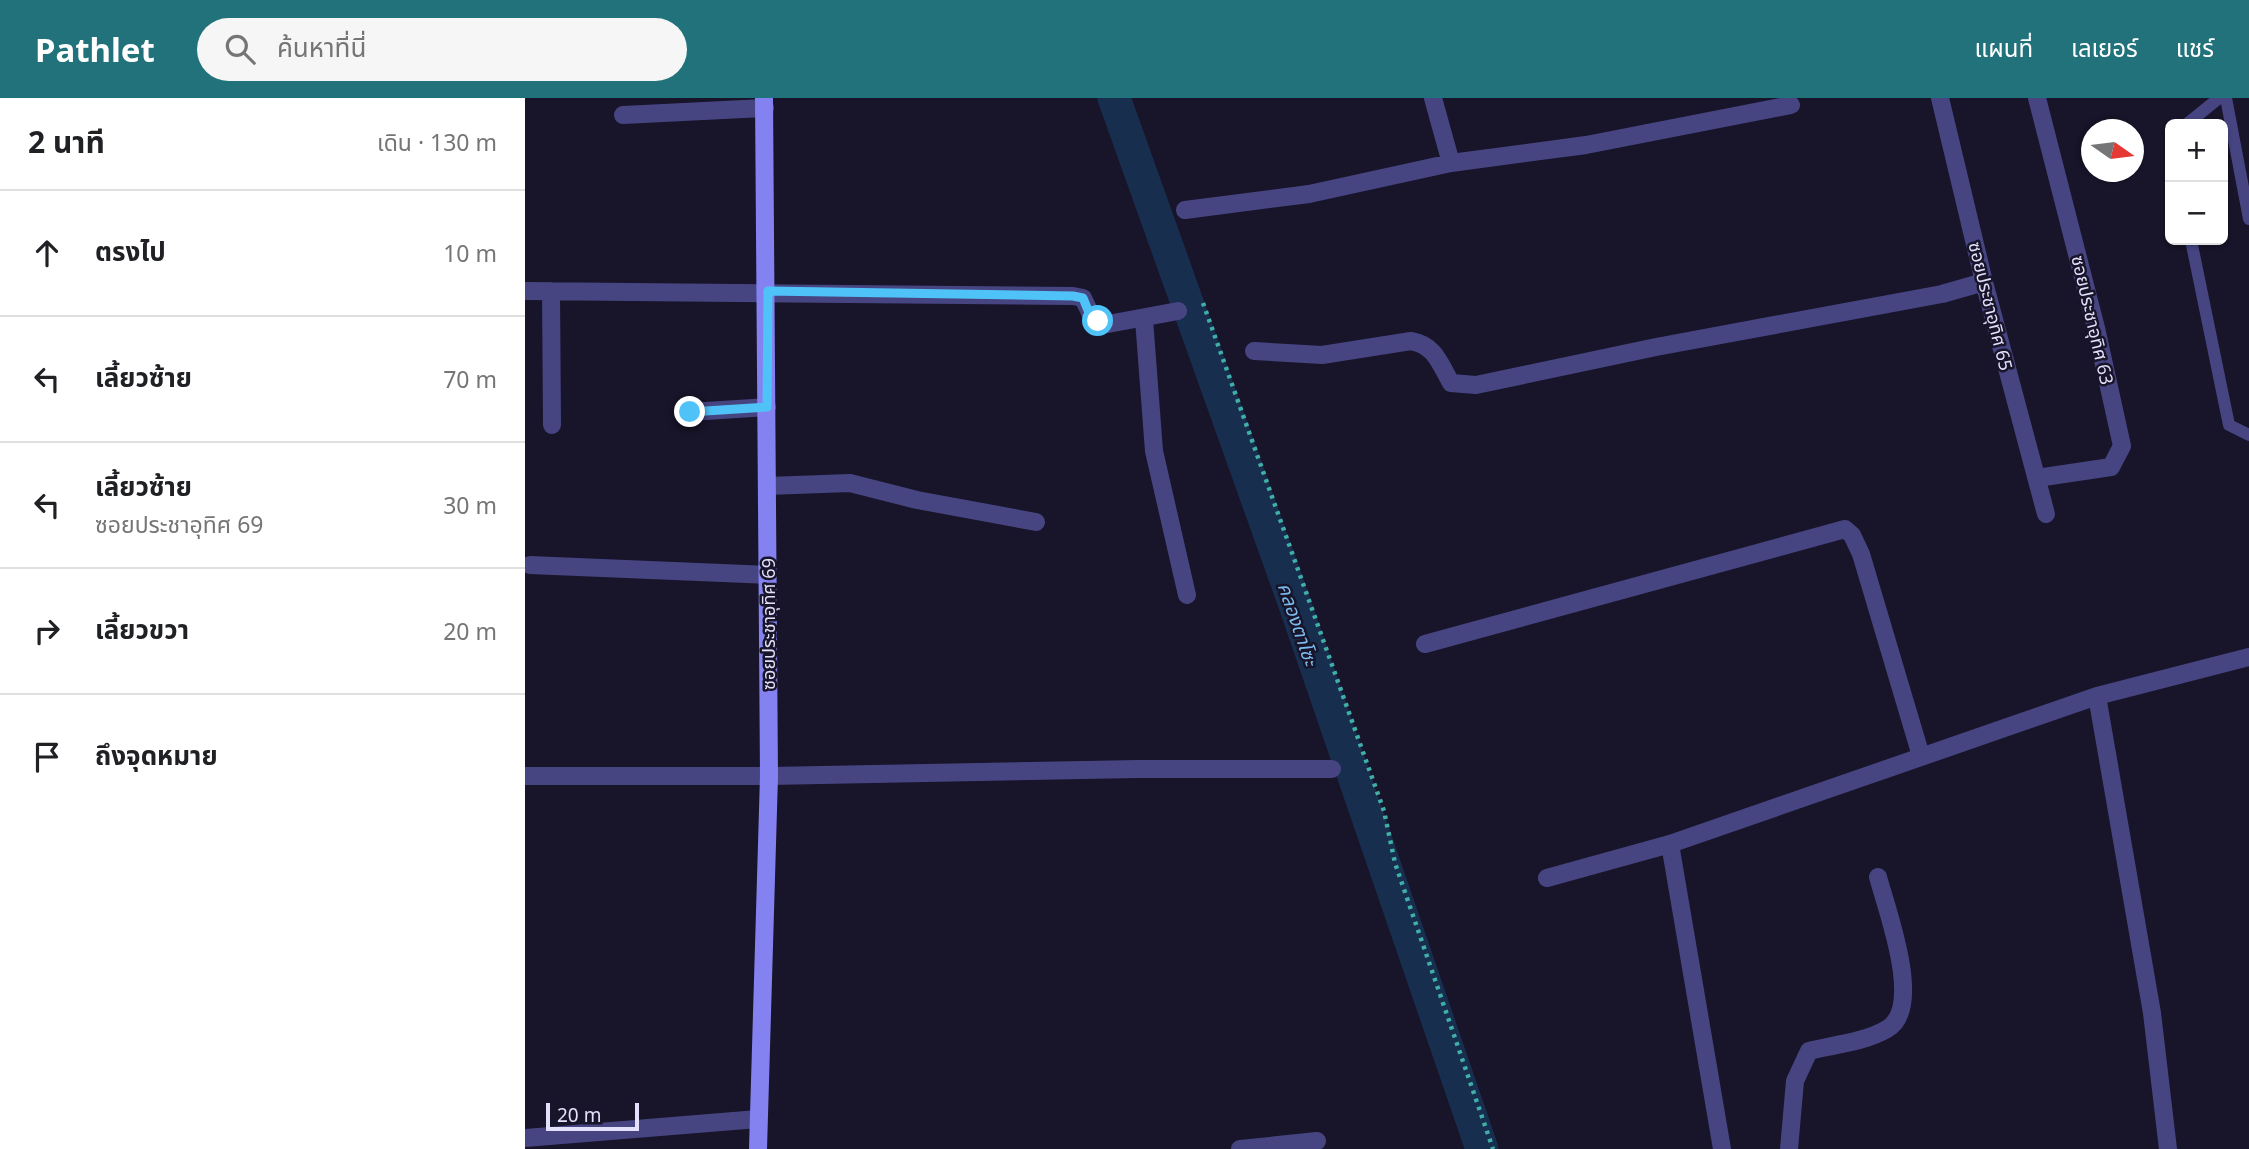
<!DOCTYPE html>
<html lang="th">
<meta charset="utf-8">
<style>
:root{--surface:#fff;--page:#f6f6f6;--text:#202124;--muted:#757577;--line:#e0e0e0;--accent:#21727b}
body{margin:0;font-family:"Noto Sans","Noto Sans Thai",sans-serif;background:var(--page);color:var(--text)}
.controls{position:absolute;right:21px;top:21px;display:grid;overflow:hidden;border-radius:10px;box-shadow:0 2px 5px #0004}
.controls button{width:63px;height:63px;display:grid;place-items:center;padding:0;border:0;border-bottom:2px solid var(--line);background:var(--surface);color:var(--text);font:35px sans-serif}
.compass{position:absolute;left:1556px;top:21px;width:63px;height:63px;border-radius:50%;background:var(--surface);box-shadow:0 2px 5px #0004;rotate:104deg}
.scale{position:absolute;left:21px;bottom:18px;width:93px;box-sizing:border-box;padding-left:7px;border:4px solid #e3e0fb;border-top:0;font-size:19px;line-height:24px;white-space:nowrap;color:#e3e0fb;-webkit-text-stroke:5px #181429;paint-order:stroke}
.stop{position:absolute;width:21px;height:21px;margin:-16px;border:5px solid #4fc3f7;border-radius:50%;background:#fff}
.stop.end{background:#4fc3f7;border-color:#fff;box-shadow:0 2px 7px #0008}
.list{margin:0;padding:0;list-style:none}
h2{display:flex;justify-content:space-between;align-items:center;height:91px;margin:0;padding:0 28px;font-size:30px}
h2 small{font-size:23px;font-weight:400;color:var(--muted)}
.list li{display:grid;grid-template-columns:46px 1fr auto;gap:21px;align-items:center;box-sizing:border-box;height:126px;padding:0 28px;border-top:2px solid var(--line)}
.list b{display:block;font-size:26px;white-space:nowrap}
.list p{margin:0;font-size:23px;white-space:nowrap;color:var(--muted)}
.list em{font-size:23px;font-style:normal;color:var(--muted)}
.icon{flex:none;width:38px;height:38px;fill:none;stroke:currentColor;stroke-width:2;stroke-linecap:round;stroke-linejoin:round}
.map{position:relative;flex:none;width:1724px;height:1051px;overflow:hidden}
header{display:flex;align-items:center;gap:42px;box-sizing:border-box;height:98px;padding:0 35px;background:var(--accent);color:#fff}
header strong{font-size:33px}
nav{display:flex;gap:38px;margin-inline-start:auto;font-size:24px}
.search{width:490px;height:63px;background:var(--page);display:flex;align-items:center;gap:18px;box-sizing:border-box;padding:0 24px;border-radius:38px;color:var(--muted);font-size:26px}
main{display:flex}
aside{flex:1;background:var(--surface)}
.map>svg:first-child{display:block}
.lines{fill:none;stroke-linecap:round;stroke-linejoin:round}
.canal{stroke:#182e4e;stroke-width:33}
.path{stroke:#40afa7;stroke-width:4.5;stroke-dasharray:3.5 5;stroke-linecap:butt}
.lane{stroke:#464582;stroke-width:12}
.street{stroke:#464582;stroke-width:18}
.secondary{stroke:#8482f0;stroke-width:18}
.route{stroke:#4fc3f7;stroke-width:9}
.labels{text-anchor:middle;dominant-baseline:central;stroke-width:5;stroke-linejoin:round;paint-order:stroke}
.street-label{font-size:18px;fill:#e3e0fb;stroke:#181429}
.water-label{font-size:19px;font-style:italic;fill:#7abbef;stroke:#181429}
</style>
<header>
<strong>Pathlet</strong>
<div class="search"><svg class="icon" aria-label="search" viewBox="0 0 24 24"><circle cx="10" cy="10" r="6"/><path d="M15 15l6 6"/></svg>ค้นหาที่นี่</div>
<nav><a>แผนที่</a><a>เลเยอร์</a><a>แชร์</a></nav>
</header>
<main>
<aside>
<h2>2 นาที<small>เดิน · 130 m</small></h2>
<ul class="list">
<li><svg class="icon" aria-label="ahead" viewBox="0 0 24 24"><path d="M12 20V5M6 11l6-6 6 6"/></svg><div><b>ตรงไป</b></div><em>10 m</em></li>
<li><svg class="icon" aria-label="left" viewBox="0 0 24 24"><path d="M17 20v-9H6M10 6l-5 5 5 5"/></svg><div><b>เลี้ยวซ้าย</b></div><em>70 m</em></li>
<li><svg class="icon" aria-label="left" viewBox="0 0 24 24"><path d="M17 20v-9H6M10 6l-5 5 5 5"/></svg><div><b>เลี้ยวซ้าย</b><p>ซอยประชาอุทิศ 69</p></div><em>30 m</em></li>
<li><svg class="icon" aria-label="right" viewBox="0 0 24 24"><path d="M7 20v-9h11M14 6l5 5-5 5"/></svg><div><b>เลี้ยวขวา</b></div><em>20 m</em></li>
<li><svg class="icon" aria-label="arrive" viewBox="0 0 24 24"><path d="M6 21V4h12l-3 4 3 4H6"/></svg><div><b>ถึงจุดหมาย</b></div></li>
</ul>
</aside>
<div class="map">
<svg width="1724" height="1051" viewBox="0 0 1724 1051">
<rect width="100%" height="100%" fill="#181429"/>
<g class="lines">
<path class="canal" d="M589,0L769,504L957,1051"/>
<path class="path" d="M678,205L859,713L870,765L968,1051"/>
<path class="lane" d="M1701,0L1724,121
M1662,26L1694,0
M1666,142L1704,327L1724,337"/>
<path class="street" d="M908,0L926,65
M1415,0L1459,184L1521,416
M98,17L240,10
M660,112L784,96L926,65L1061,47L1266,7
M0,193L548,198L558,200L568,221L583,226L653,213
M26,193L27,327
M619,221L629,353L662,497
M729,253L797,257L886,243C910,247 915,266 926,285L951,287L1131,249L1417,196L1459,184
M165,314L242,309
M1512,380L1586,369L1597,348L1571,230L1512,0
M242,388L325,385L392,402L511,424
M5,467L243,477
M900,546L1320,431L1327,437L1336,456L1396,658
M1572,598L1627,915L1643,1051
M0,678H244L613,671H807
M1145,746L1197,1051
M1022,780L1145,746L1572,598L1724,559
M0,1040L233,1021
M715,1051L792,1043
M1264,1051L1270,983L1284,953C1308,947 1340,944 1362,931C1399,910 1362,813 1353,779"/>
<path class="secondary" d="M233,1051L244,678L239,0"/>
</g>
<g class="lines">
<path class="route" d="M165,314L242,309L243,193L548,198L558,200L565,217L573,223"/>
</g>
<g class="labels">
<g class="street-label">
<text transform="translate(1466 208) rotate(76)">ซอยประชาอุทิศ 65</text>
<text transform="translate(1568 222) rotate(77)">ซอยประชาอุทิศ 63</text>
<text transform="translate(243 526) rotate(-90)">ซอยประชาอุทิศ 69</text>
</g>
<g class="water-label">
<text transform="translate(773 526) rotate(71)">คลองตาโซะ</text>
</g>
</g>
</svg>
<div class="controls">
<button>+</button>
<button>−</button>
</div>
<svg class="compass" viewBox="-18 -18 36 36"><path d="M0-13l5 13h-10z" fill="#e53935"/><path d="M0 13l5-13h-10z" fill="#757577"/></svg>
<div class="scale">20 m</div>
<div class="stop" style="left:573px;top:223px"></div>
<div class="stop end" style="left:165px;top:314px"></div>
</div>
</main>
